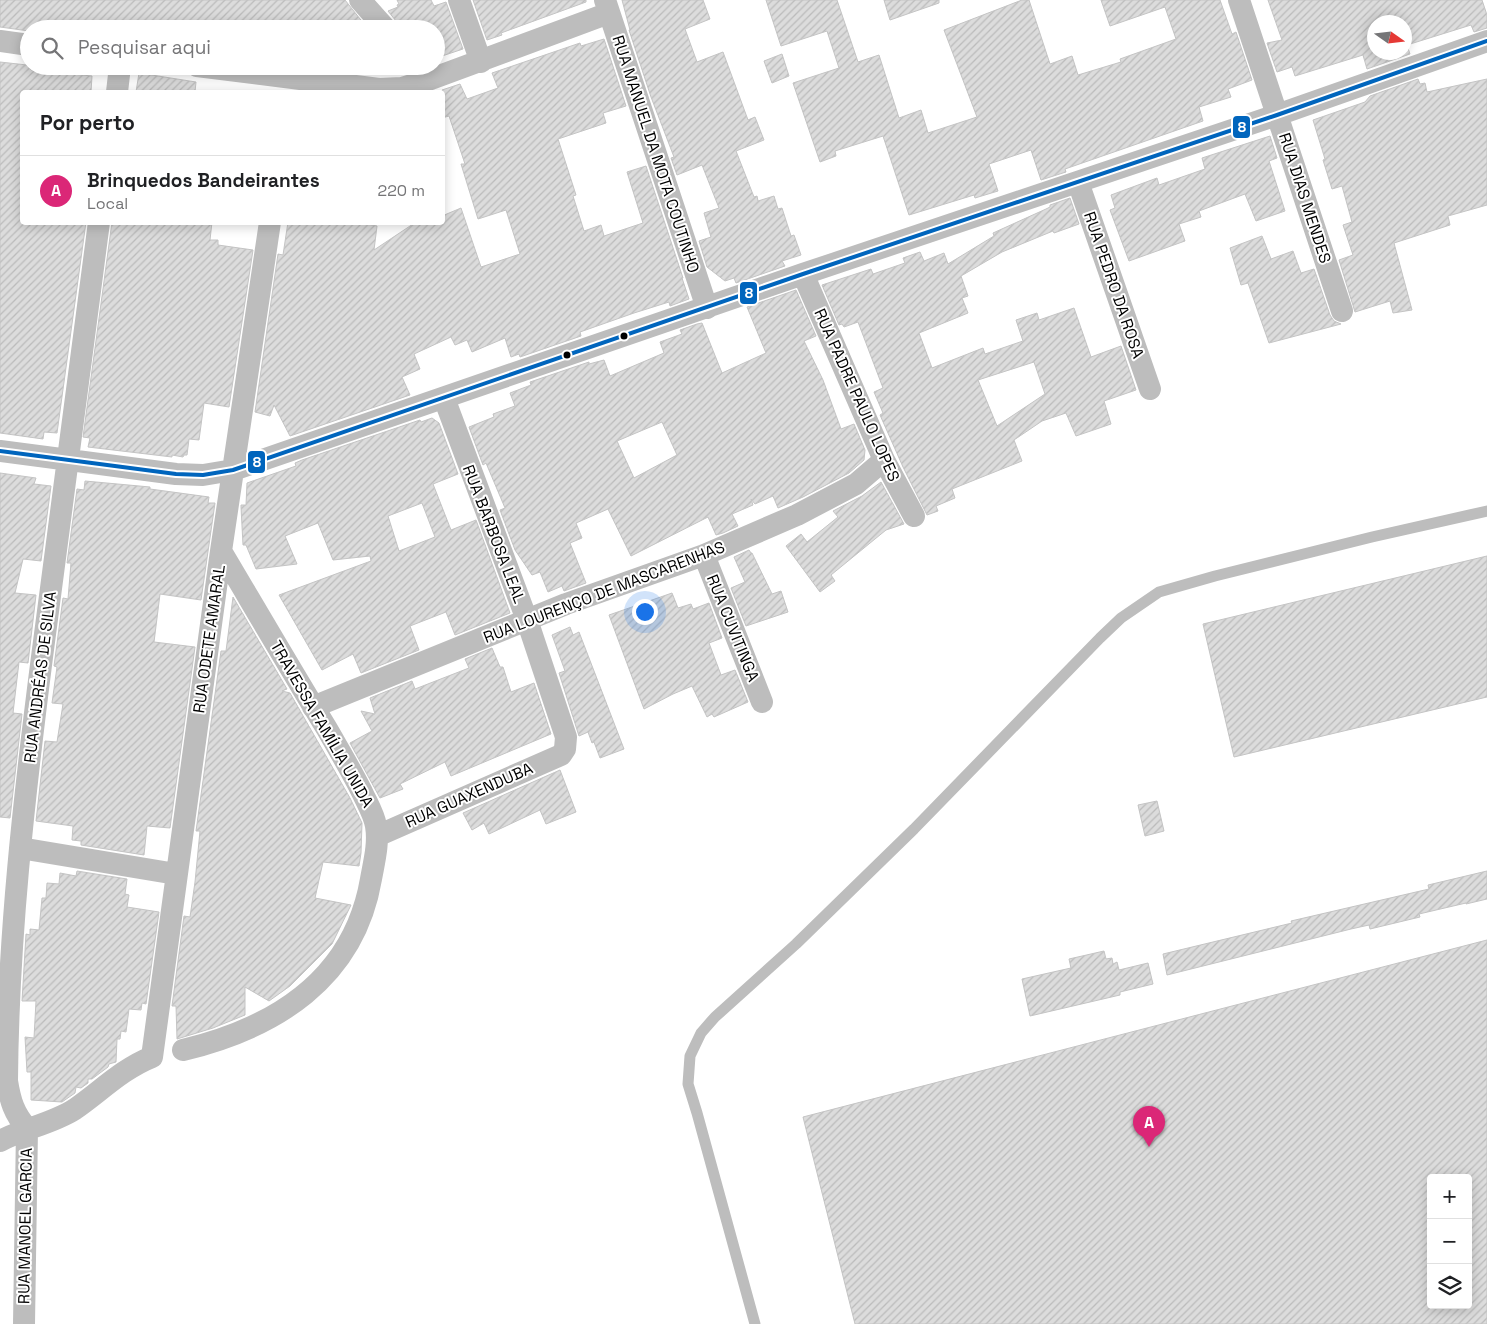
<!DOCTYPE html>
<html lang="pt">
<meta charset="utf-8">
<style>
:root{--surface:#fff;--page:#f6f6f6;--text:#202124;--muted:#757577;--line:#e0e0e0;--accent:#db2777}
body{margin:0;font-family:"Space Grotesk",sans-serif;background:var(--page);color:var(--text)}
.controls{position:absolute;right:15px;bottom:15px;display:grid;overflow:hidden;border-radius:5px;box-shadow:0 2px 12px #0003}
.controls button{width:45px;height:45px;display:grid;place-items:center;padding:0;border:0;border-bottom:1px solid var(--line);background:var(--surface);color:var(--text);font:25px sans-serif}
.compass{position:absolute;left:1367px;top:15px;width:45px;height:45px;border-radius:50%;background:var(--surface);box-shadow:0 2px 12px #0003;rotate:104deg}
.you{position:absolute;left:644px;top:611px;width:18px;height:18px;margin:-12px;border:4px solid #fff;border-radius:50%;background:#1a73e8;box-shadow:0 0 0 8px #1a73e833}
.badge{display:grid;place-items:center;width:32px;height:32px;border-radius:50%;background:var(--accent);color:#fff;font-size:16px;font-weight:700}
.pin{position:absolute;translate:-50% -41px;filter:drop-shadow(0 1px 2px #0008)}
.pin::after{content:'';position:absolute;top:26px;width:18px;height:15px;background:inherit;clip-path:polygon(0 0,100% 0,50% 100%)}
.list{margin:0;padding:0;list-style:none}
h2{display:flex;justify-content:space-between;align-items:center;height:65px;margin:0;padding:0 20px;font-size:21px}
h2 small{font-size:16px;font-weight:400;color:var(--muted)}
.list li{display:grid;grid-template-columns:32px 1fr auto;gap:15px;align-items:center;box-sizing:border-box;height:70px;padding:0 20px;border-top:1px solid var(--line)}
.list b{display:block;font-size:19px;white-space:nowrap}
.list p{margin:0;font-size:16px;white-space:nowrap;color:var(--muted)}
.list em{font-size:16px;font-style:normal;color:var(--muted)}
.icon{flex:none;width:28px;height:28px;fill:none;stroke:currentColor;stroke-width:2;stroke-linecap:round;stroke-linejoin:round}
.map{position:relative;flex:none;width:1487px;height:1324px;overflow:hidden}
.search{position:absolute;background:var(--surface);box-shadow:0 2px 12px #0003;left:20px;top:20px;width:425px;height:55px;display:flex;align-items:center;gap:12px;box-sizing:border-box;padding:0 18px;border-radius:28px;color:var(--muted);font-size:19px}
.panel{position:absolute;background:var(--surface);box-shadow:0 2px 12px #0003;left:20px;top:90px;width:425px;height:135px;border-radius:5px}
.map>svg:first-child{display:block}
.building{fill:url(#building-hatch);stroke:#c4c4c4;fill-rule:evenodd}
.lines{fill:none;stroke-linecap:round;stroke-linejoin:round}
.lane{stroke:#bdbdbd;stroke-width:11}
.street{stroke:#bdbdbd;stroke-width:22}
.bus-1-casing{stroke:#fff;stroke-width:8}
.bus-1{stroke:#0065bd;stroke-width:4}
.bus-dot{fill:#000;stroke:#fff;stroke-width:2}
.labels{text-anchor:middle;dominant-baseline:central;stroke-width:4;stroke-linejoin:round;paint-order:stroke}
.street-label{font-size:16px;fill:#000;stroke:#fff}
.line-badge{stroke:#fff;stroke-width:2}
.badge-label{font-size:14px;text-anchor:middle;font-weight:bold;fill:#fff}
</style>
<div class="map">
<svg width="1487" height="1324" viewBox="0 0 1487 1324">
<defs>
<pattern id="building-hatch" width="6" height="6" patternUnits="userSpaceOnUse" patternTransform="scale(1.25)"><rect width="6" height="6" fill="#dcdcdc"/><path d="M-1 1l2-2M0 6l6-6M5 7l2-2" fill="none" stroke="#bbb"/></pattern>
</defs>
<rect width="100%" height="100%" fill="#fff"/>
<path class="building" d="M0,0H345L368,29H29V31L0,27Z
M397,0H431L434,6L446,2L463,49L436,58V29H399L396,21L388,11L398,7L397,5L399,4Z
M473,0H586V2L501,33L502,35L487,40Z
M622,0H703L710,19L685,29L697,62L723,52L748,120L755,117L764,140L736,151L754,197L757,196L758,201L774,196L778,209L782,208L791,236L794,235L801,255L782,261L785,266L736,283L734,278L725,281L707,267L699,241L711,237L704,213L719,208L702,165L677,175L671,158L674,157L651,97L629,30H630Z
M766,0H837L858,62L879,55L899,118L921,110L928,133L977,117L944,30L1022,0H1029L1050,64L1072,56L1078,75L1121,62L1120,59L1176,39L1165,7L1110,26L1101,0H1220L1232,34L1236,32L1252,80L1228,89L1231,97L1199,107L1203,121L1065,169L1066,172L1041,180L1031,150L989,164L998,191L975,198L974,195L909,215L883,136L835,151L836,156L820,162L793,83L839,68L827,31L781,46Z
M884,0H939V3L890,20Z
M1268,0H1482L1487,15V28L1474,32L1471,25L1407,45L1410,54L1367,69L1363,55L1295,76L1292,67L1277,72L1267,43L1282,40ZM1374,22H1404V52H1374Z
M604,39L626,106L603,113L606,123L558,139L576,195L573,196L584,231L601,225L604,236L643,223L627,172L646,166L683,278H682L689,299L670,306L669,302L634,313L580,332L581,336L520,357L519,354L511,357L505,338L472,352L467,340L455,345L451,337L414,354L420,369L402,377L410,395L290,436L274,405L270,416L255,412L278,254L283,255L288,222H354L377,226L374,250L416,222H442V216L461,208L481,267L520,254L506,210L478,219L461,164H465L449,116L442,118V90L460,84L467,99L498,88L492,73L580,43L581,46Z
M782,54L789,76L772,83L764,61Z
M0,62L27,65L31,70L92,76L91,92H22V222H86L57,433L44,432L43,439L0,433Z
M139,73L196,82L195,92H136Z
M1418,79L1420,84L1425,83L1427,92L1487,79V205L1448,216L1450,225L1394,243L1412,310L1393,313L1390,301L1355,312L1339,260L1353,255L1343,225L1352,222L1342,186L1332,189L1323,160L1325,159L1313,120L1365,102L1370,96Z
M1270,136L1277,158L1269,161L1285,211L1256,221L1245,194L1199,211L1201,217L1179,224L1185,241L1129,261L1110,210L1115,208L1111,195L1157,178L1159,185L1205,169L1202,158Z
M1070,198L1079,224L1054,233L1053,231L1002,252L961,276L968,296L962,298L968,313L919,333L932,368L983,348L985,354L1023,341L1016,320L1037,313L1039,320L1074,308L1091,357L1121,346L1136,390L1104,401L1111,424L1076,436L1066,413L1042,421L1014,440L1022,461L952,489L955,498L936,506L938,511L927,515L903,467L880,415L883,413L874,392L883,388L858,322L844,327L842,324L839,325L822,285L871,269L873,274L905,263L903,258L920,252L924,261L944,253L948,264L994,236L993,233L1046,209L1050,207V205ZM1034,362L1045,394L997,426L978,380Z
M112,222H212L210,240H218V245L253,250L229,407L204,403L199,440L189,439L187,455H184L183,457L172,455V457L88,447L90,438L83,437Z
M1262,236L1271,259L1293,251L1301,273L1314,269L1330,315L1334,321L1341,324L1269,343L1248,283L1241,285L1230,248Z
M796,290L816,336L804,341L823,380L841,429L854,424L865,450L864,460L849,473L803,497L778,508L773,496L755,504L751,499L753,505L732,514L738,526L723,533L716,535L708,517L631,556L608,509L576,523L582,538L570,543L586,583L564,591L562,586L548,592L540,572L532,575L515,550L500,510L505,508L486,463L483,465L469,427L494,417L493,414L515,406L510,393L531,385L530,382L589,362V364L604,360L610,376L664,353L660,342L682,334L680,330L697,324L702,323L722,373L766,353L747,307ZM662,422L677,455L634,478L617,441Z
M432,418L439,423L458,474L433,484L451,530L476,520L510,613L455,635L446,612L410,626L419,650L361,673L353,654L322,670L279,595L371,561L370,556L333,560L318,523L285,536L297,564L256,569L246,545H243L241,507V505H246L247,483L296,466L295,463L302,460L420,420L421,422ZM422,503L435,537L399,551L388,516Z
M0,473L36,478L34,484L51,486L41,561L23,559L15,593L36,595L28,663L19,662L13,713L22,714L10,818L0,817Z
M85,481L150,487V489L209,497L208,503H215L201,600L160,594L154,642L195,647L170,828L147,826L144,855L81,845V841L72,840L73,826L36,821L45,741L57,742L63,704L52,703L57,667L54,666L63,598L68,599L71,563H67L77,489L84,490Z
M881,482L904,524L886,530L831,575L835,581L820,592L786,546L801,534L807,542L838,517L833,511L862,496Z
M749,550L751,553H752L772,594L781,591L788,612L746,626L731,588L745,582L734,557Z
M1487,556V697L1234,757L1203,624Z
M672,593L678,608L691,604L693,609L709,603L722,638L709,643L721,675L735,670L748,702L714,717L712,714L707,717L692,686L673,694L644,709L609,615Z
M233,597L287,689L282,691L290,693L350,798L362,823L361,853L359,866L323,862L315,898L351,905L332,944L290,986L269,1001L245,987V1015L213,1028L177,1039L176,1006H172L184,916L190,917L195,882L200,831H196L221,651H226Z
M570,627L573,635L579,632L624,749L600,758L594,742L592,743L588,732L579,736L559,673L565,671L552,635Z
M492,648L500,667H503L511,692L534,683L551,734L451,776L445,762L400,784L403,789L380,798L350,743L372,731L361,711L375,714L370,698L412,681L415,689L469,668L465,659Z
M560,770L576,812L546,824L540,810L489,834L484,823L472,830L463,813Z
M1157,801L1164,831L1145,836L1138,805Z
M77,871L127,879L125,894L129,895L127,907L159,912L146,1004L142,1003L141,1010L129,1009L126,1032L121,1031L120,1039H117L116,1062L109,1064L108,1067L92,1079H88V1083L81,1088L76,1087L75,1093L62,1102L31,1100V1072H27L25,1037L34,1038L36,1001H22L26,934L30,935V929L39,930L42,898H46L47,883L59,884L60,873L76,876Z
M1487,871V899L1466,904V903L1419,914L1420,917L1370,929L1369,925L1351,929L1167,975L1163,954L1292,923L1291,921L1429,889L1428,885Z
M1487,940V1324H855L803,1117ZM1431,1178H1468V1305H1431Z
M1104,951L1106,959L1112,958L1113,964L1117,962L1119,970L1148,963L1153,984L1120,992V995L1030,1016L1022,979L1071,968L1069,959Z"/>
<g class="lines">
<path class="lane" d="M755,1324L697,1113L688,1084L690,1056L701,1033L715,1017L796,944L914,829L1100,638L1121,618L1159,592L1215,576L1372,537L1487,511"/>
<path class="street" d="M360,0L386,29
M459,0L481,62
M605,0L707,308
M1239,0L1342,311
M0,41L29,45
M197,66L379,89L402,88L431,79L609,13
M117,92L120,66
M1078,182L1150,389
M803,274L884,460L914,516
M0,451L176,474L203,475L233,470L803,274L1277,115L1487,41
M704,555L762,702
M313,707L566,604L704,555L797,515L856,484L884,460
M377,836L561,755L565,749L566,737L527,620L444,398
M20,848L176,874
M183,1050C275,1028 354,979 371,879C374,862 379,844 376,826C374,814 367,803 362,792C351,770 339,750 327,729C291,670 256,610 221,551
M27,1128C14,1114 10,1100 7,1081C8,939 24,798 42,657C60,512 79,367 99,222
M0,1141C24,1128 52,1124 75,1109C101,1091 122,1069 152,1057L221,551L270,222
M24,1324L27,1128"/>
<defs>
<path id="bus-1" d="M0,451L176,474L203,475L233,470L803,274L1277,115L1487,41"/>
</defs>
<use href="#bus-1" class="bus-1-casing"/>
<use href="#bus-1" class="bus-1"/>
</g>
<g class="bus-dot">
<circle cx="624" cy="336" r="4.5"/>
<circle cx="567" cy="355" r="4.5"/>
</g>
<g class="labels">
<g class="street-label">
<text transform="translate(656 154) rotate(72)">RUA MANUEL DA MOTA COUTINHO</text>
<text transform="translate(1305 198) rotate(72)">RUA DIAS MENDES</text>
<text transform="translate(1114 285) rotate(71)">RUA PEDRO DA ROSA</text>
<text transform="translate(857 395) rotate(66)">RUA PADRE PAULO LOPES</text>
<text transform="translate(494 534) rotate(69)">RUA BARBOSA LEAL</text>
<text transform="translate(604 592) rotate(-21)">RUA LOURENÇO DE MASCARENHAS</text>
<text transform="translate(733 628) rotate(68)">RUA CUVITINGA</text>
<text transform="translate(209 639) rotate(-82)">RUA ODETE AMARAL</text>
<text transform="translate(40 677) rotate(-83)">RUA ANDRÉAS DE SILVA</text>
<text transform="translate(322 724) rotate(60)">TRAVESSA FAMÍLIA UNIDA</text>
<text transform="translate(469 795) rotate(-24)">RUA GUAXENDUBA</text>
<text transform="translate(25 1226) rotate(-89)">RUA MANOEL GARCIA</text>
</g>
</g>
<g class="line-badge">
<rect x="1232" y="115" width="19" height="24" rx="5" fill="#0065bd"/>
<rect x="739" y="281" width="19" height="24" rx="5" fill="#0065bd"/>
<rect x="247" y="450" width="19" height="24" rx="5" fill="#0065bd"/>
</g>
<g class="badge-label">
<text x="1242" y="132">8</text>
<text x="749" y="298">8</text>
<text x="257" y="467">8</text>
</g>
</svg>
<div class="controls">
<button>+</button>
<button>−</button>
<button><svg class="icon" aria-label="layers" viewBox="0 0 24 24"><path d="M12 4l9 5-9 5-9-5zM3 14l9 5 9-5"/></svg></button>
</div>
<svg class="compass" viewBox="-18 -18 36 36"><path d="M0-13l5 13h-10z" fill="#e53935"/><path d="M0 13l5-13h-10z" fill="#757577"/></svg>
<div class="you"></div>
<div class="pin badge" style="left:1149px;top:1147px">A</div>
<div class="search"><svg class="icon" aria-label="search" viewBox="0 0 24 24"><circle cx="10" cy="10" r="6"/><path d="M15 15l6 6"/></svg>Pesquisar aqui</div>
<section class="panel">
<h2>Por perto<small></small></h2>
<ul class="list">
<li><span class="badge">A</span><div><b>Brinquedos Bandeirantes</b><p>Local</p></div><em>220 m</em></li>
</ul>
</section>
</div>
